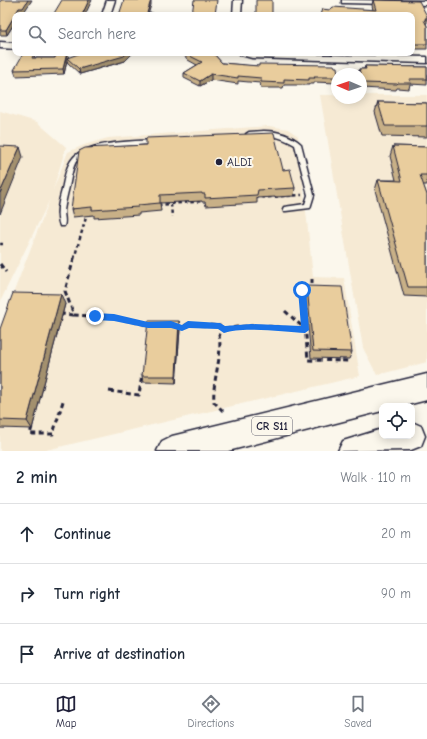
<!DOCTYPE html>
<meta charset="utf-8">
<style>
:root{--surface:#fff;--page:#f6f6f7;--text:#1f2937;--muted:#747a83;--line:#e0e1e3;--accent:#22223b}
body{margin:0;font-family:"Comic Neue",sans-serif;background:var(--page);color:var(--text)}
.controls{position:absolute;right:12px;bottom:12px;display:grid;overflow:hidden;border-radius:8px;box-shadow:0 2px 10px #0003}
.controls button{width:36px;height:36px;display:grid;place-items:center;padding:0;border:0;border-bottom:1px solid var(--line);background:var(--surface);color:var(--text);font:20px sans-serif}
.compass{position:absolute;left:331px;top:68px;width:36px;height:36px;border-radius:50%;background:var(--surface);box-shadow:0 2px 10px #0003;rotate:272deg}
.stop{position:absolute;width:12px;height:12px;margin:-9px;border:3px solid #1a73e8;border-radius:50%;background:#fff}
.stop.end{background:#1a73e8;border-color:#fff;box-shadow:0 1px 4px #0008}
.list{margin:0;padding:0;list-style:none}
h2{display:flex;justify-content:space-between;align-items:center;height:52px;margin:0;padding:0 16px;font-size:17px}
h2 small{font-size:13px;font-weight:400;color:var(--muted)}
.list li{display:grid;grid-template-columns:26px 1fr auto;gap:12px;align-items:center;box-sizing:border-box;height:60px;padding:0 16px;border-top:1px solid var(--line)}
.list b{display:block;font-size:15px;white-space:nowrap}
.list em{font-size:13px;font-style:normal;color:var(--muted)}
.icon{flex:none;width:22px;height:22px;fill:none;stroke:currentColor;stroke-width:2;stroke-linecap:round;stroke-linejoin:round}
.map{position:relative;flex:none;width:427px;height:451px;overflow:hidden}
.search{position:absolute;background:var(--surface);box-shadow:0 2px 10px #0003;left:12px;right:12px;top:12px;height:44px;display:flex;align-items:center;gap:10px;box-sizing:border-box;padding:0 14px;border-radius:8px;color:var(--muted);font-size:15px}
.sheet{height:232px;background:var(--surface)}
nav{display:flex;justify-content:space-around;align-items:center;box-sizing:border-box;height:56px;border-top:1px solid var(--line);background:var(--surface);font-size:11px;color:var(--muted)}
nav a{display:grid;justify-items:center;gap:2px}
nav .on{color:var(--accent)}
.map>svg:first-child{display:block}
.built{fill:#f6ead4}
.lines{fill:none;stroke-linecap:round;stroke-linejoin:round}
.lane-casing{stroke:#22223b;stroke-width:3}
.street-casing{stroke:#22223b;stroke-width:3}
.primary-casing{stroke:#22223b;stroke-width:3}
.path-far1{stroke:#22223b;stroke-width:2.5;stroke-dasharray:3.5 3;stroke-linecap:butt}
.path{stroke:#22223b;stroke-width:3;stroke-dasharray:5 3.5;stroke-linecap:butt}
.lane{fill:#fbf7ec;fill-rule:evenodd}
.street{fill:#fbf7ec;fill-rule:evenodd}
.primary{fill:#fbf7ec;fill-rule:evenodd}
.wall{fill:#c8b087;stroke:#22223b}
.shaded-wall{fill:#a3906e;stroke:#22223b}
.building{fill:#e9cd9d;stroke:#22223b}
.route{fill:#1a73e8}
.poi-dot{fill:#22223b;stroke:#fbf7ec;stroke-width:1.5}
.labels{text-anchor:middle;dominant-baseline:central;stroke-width:4;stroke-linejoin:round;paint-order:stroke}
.shield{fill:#fbf7ec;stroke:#636270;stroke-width:1}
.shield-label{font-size:11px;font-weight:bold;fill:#22223b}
.poi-label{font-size:12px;fill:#22223b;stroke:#fbf7ec;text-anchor:start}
</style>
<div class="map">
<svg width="427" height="451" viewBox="0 0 427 451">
<rect width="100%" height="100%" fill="#fbf7ec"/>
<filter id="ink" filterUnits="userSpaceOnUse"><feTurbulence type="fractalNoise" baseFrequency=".025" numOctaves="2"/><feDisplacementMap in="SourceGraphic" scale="8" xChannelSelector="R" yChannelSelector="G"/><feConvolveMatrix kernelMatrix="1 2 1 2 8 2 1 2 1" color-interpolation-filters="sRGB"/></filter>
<g filter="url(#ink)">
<path class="built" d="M320,95H337V98H361V95H427V362L377,375L363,348Z
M0,111L37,122L66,147L53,190L68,152L84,145L108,138L269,126L288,129L298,136L313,277L344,278L360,376L42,451H0V327L50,199L0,302Z"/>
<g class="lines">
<defs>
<path id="lane" d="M264,131C277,131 291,135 301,144L314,195L310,208L286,211H284L283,209L284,207L305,204L308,195L295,145C278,135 268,134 249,136L246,134L249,132Z
M155,140L158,142L157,143C137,147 91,143 77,160C72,167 71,179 69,187C67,195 65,203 64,211C64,216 66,221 64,226H60C55,214 59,201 62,190C64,180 66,166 73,158C85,142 135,141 155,140Z"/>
<path id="street" d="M107,0H115L110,15H102Z
M234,0H242L241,15H233Z
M342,0L427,1V5L345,3H342Z
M0,42L15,43V49L0,48Z
M239,53L427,57V63L252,58L241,55Z"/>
<path id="primary" d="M427,374V400L403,406H382V411L228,451H157L162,441L172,436Z
M412,422L421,426L425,436L421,446L411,450L338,451L343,441L382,429V436H412Z"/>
</defs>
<use href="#lane" class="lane-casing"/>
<use href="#street" class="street-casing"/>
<use href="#primary" class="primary-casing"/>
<path class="path-far1" d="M255,198L302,195
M171,204L172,217
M158,205L204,201
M0,244H3
M74,259L87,214"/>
<path class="path" d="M74,258L65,291L74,315L114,317L148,325
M0,264L6,272
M312,279V288
M308,291L302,290L308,360L349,361
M285,311L305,329
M61,316L62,314L74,315
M177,327L182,328L188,324L220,326L224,330C249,322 280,328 305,330
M109,391L139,395L142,374
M223,411L214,402C212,379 223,358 219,335L224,330
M32,427L30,434H53L64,398"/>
<use href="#lane" class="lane"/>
<use href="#street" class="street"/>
<use href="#primary" class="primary"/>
</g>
<path class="wall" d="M373,0L427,16V23H426L427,26V49H412V15H320L330,10H373L372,5Z
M0,2L24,12L21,13L7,35H0Z
M56,53H69L68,58L125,61L80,74L68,63L67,61L64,74L16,76L14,70L34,54L35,58H55Z
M182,53H213L222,63L337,74V83L314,82V84H309V85H284L283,88H261L260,83L238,81V84L211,80L200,86L184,78V73L197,65L188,60Z
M365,66L427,67V85L410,84L409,89L397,88L396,90L362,88L361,85V74H358L359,69H364Z
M378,102L427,103V137L382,136L375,112Z
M393,146L427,147V185H423L427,195V297L404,296L375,190L378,180H396L390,156Z
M283,170L295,188L294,196L257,198V203L206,206L205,202H202V201L160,203L161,211L139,213V215L94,218V215L73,217L71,209Z
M307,286L352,352L349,359L311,358L305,294Z
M65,304L32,429L0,428V329Z
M179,321L180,329L176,383L143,382L142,376Z"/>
<path class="shaded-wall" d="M28,0H32L24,12L21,13L19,15H15L19,8Z
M89,0H92L85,15H82Z
M151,0V5L148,15L147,13Z
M15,15V22L7,35L6,30Z
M67,53H69L68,59L67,58V61L64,74L63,69Z
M127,53H133L125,61L80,74L79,69Z
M211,74V80L200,86V81Z
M20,147L23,157L0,214V193Z
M61,294L65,304L32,429L27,421Z
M179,321L180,329L176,383V376Z"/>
<path class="building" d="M1,0H28L23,8H19L6,30H0V2Z
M62,0H89L82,15H53Z
M124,0H151L147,13H153L152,15H119Z
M194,0H217L215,15H192Z
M256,0H272V15H256Z
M373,0L419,1L427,16V18H425L426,20H424L427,26V44H412V15H320L322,9L330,10L333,7L376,10Z
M56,53H67L63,69L14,70L23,54H34L32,58H55Z
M81,53H127L124,56L79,69L67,58Z
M186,53H213L222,63L259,66V64L334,65L335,67H337L338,74H337V77H314L315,78H309V80L284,79V83L261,82V78L238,76V78L211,74L200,81L184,73L202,62L188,55Z
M365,66L427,67V79H409L411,83H398L397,84L363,83L359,69H366Z
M378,102L427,103V126H385Z
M274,133L283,170L290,169L295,188L258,190L257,195L205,198V194H202V193L160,195V203L138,205V207L92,210V207L71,209L79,151L85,148L146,145V138Z
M0,146L20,147L0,193Z
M393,146L427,147V175H420L427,195V287H408L378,180L402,181Z
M307,286L342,287L352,352L313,351Z
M13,293L61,294L27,421L0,420V329Z
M148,321H179L176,376H142Z"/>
</g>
<path class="route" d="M302,287L306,290L309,330L305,333C285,332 242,326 224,333L218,329L189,328L182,331L171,328H148L114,321L95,320L91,316L95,313L114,314L148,322L171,321L182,325L188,321L220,323L225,326L251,324L301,326L298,290Z"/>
<circle class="poi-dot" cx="219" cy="162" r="4"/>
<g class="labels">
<rect class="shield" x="252" y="417" width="40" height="18" rx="3"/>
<g class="shield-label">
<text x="272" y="426">CR S11</text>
</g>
<g class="poi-label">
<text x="227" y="162">ALDI</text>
</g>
</g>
</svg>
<div class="controls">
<button><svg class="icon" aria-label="locate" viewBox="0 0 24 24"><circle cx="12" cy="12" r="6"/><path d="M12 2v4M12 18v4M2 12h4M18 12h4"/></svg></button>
</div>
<svg class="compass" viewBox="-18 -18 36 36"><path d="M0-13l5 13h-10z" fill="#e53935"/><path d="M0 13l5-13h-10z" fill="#747a83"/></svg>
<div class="stop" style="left:302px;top:290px"></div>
<div class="stop end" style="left:95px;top:316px"></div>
<div class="search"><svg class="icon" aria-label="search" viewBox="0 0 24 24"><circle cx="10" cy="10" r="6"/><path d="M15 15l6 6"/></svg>Search here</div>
</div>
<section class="sheet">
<h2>2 min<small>Walk · 110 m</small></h2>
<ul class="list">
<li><svg class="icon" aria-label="ahead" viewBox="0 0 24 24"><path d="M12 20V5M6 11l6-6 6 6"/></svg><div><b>Continue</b></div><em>20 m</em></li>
<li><svg class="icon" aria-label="right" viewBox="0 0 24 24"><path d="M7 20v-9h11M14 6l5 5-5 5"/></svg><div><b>Turn right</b></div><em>90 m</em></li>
<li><svg class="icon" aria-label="arrive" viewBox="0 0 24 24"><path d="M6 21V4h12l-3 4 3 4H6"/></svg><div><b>Arrive at destination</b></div></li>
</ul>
</section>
<nav>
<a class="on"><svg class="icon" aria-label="map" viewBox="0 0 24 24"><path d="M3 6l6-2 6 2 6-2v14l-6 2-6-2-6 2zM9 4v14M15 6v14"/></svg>Map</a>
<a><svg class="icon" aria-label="directions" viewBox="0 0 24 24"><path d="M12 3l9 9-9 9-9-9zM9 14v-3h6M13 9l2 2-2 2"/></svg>Directions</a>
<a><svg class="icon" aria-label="saved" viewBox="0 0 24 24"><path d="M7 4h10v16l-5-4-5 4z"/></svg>Saved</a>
</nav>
